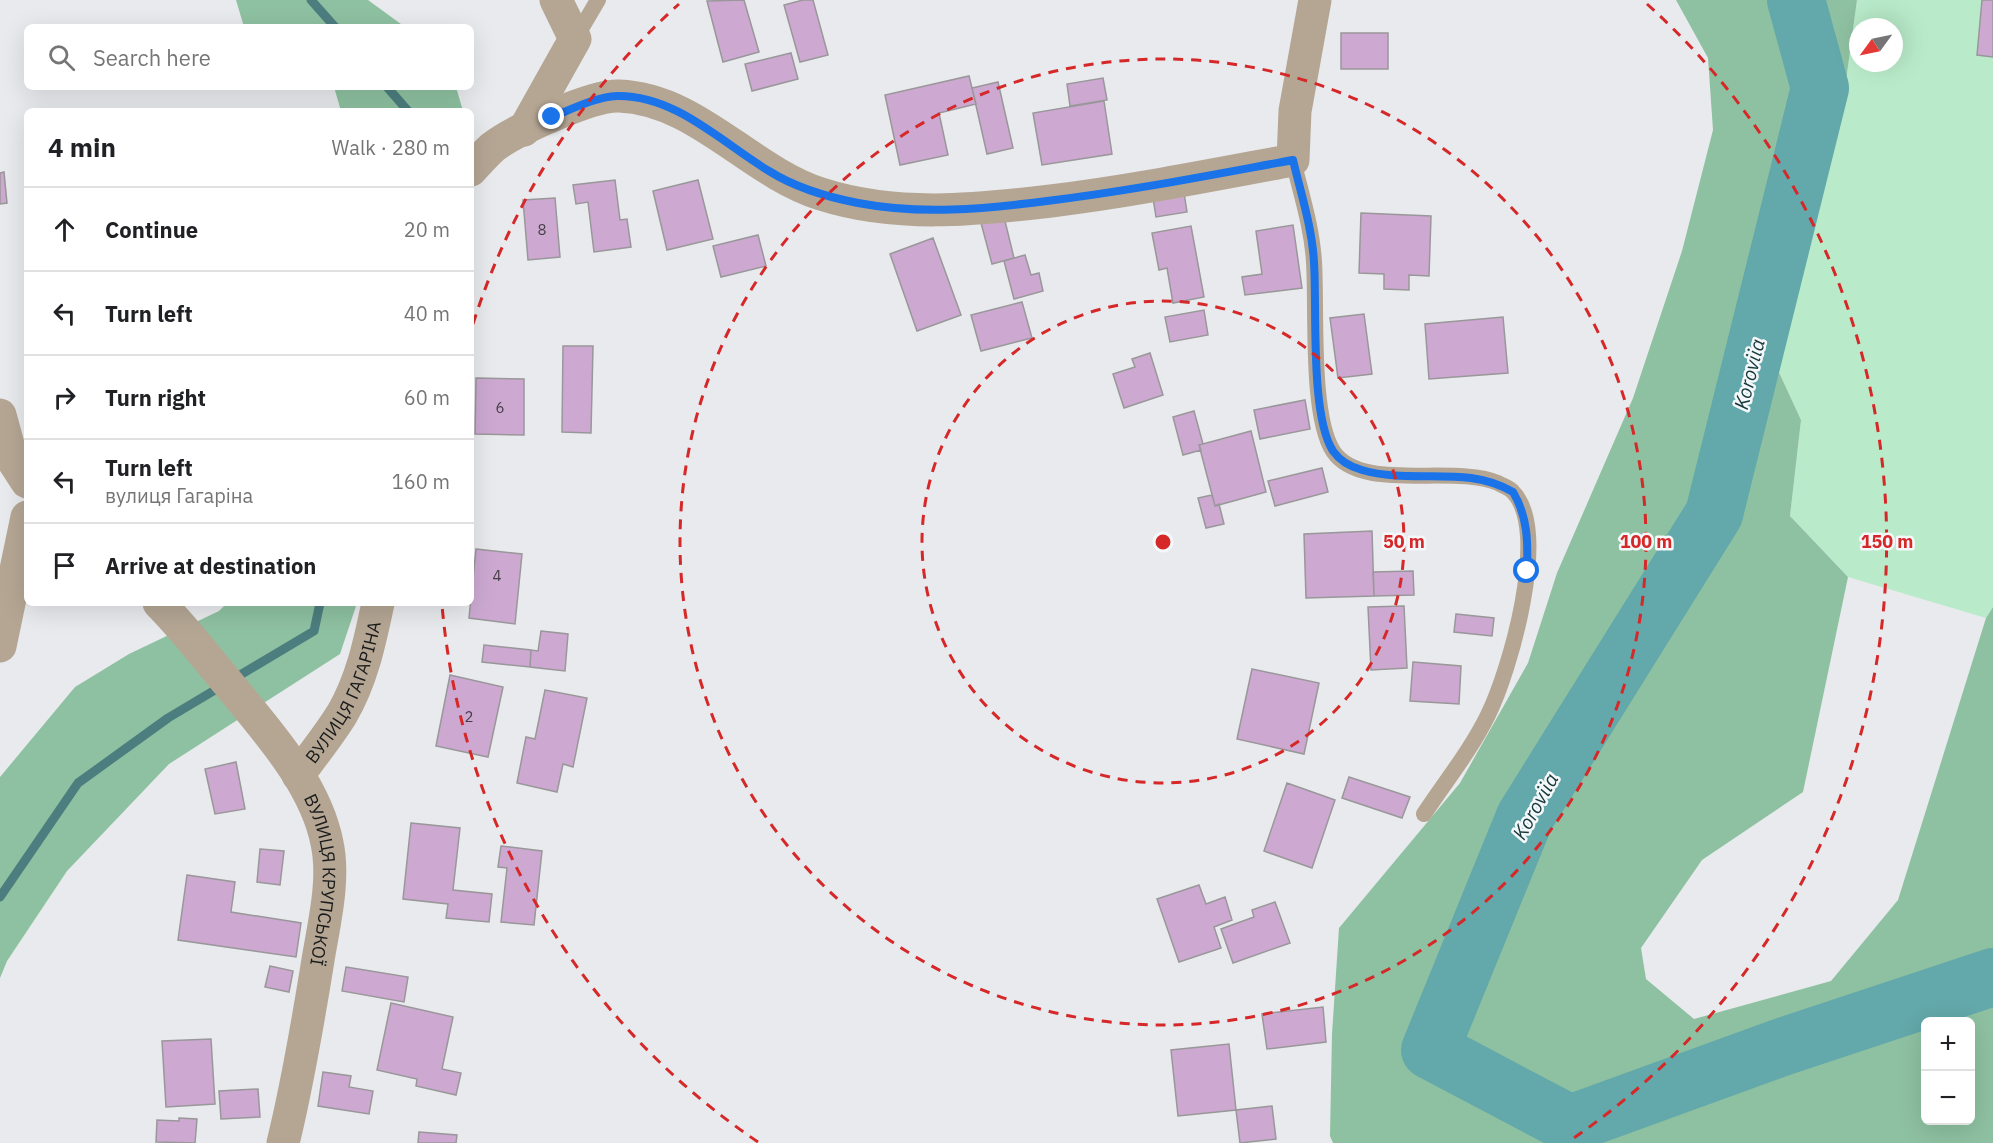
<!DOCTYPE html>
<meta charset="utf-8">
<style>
:root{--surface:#fff;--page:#f6f6f6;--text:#202124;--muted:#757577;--line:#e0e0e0}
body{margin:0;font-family:"IBM Plex Sans",sans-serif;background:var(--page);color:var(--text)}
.controls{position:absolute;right:18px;bottom:18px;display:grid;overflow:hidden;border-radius:9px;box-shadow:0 6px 24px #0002}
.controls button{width:54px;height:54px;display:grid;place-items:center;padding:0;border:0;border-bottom:2px solid var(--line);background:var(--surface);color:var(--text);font:30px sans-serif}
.compass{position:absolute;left:1849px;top:18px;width:54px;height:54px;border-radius:50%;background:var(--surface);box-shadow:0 6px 24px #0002;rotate:237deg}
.stop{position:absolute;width:18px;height:18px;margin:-14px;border:4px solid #1a73e8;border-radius:50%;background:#fff}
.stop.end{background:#1a73e8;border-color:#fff;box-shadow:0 2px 6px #0008}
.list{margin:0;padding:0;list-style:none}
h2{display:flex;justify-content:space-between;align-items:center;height:78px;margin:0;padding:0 24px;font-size:26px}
h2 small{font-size:20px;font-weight:400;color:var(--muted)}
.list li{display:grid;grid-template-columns:39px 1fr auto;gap:18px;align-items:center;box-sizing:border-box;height:84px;padding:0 24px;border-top:2px solid var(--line)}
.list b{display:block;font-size:22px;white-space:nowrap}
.list p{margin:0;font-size:20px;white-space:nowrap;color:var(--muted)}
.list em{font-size:20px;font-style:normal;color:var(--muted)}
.icon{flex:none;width:33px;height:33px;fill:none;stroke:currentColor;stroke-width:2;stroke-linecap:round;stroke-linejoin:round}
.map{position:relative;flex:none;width:1993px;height:1143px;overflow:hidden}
.search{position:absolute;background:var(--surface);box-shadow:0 6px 24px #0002;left:24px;top:24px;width:450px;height:66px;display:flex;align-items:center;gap:15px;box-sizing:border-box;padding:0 21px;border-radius:9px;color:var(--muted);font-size:22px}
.panel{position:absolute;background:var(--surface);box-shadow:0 6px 24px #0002;left:24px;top:108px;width:450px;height:498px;border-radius:9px}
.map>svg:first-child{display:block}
.green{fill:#b9ebca;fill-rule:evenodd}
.forest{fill:#8ec1a1;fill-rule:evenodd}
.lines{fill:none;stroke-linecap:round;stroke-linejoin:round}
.stream{stroke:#4d7e7f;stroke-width:9}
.river{stroke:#63a8aa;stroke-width:58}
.building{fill:#cda9d2;stroke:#999799;stroke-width:1.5}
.service{stroke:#b5a694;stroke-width:16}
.minor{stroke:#b5a694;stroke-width:33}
.route{stroke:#1a73e8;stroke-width:8}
.ring{fill:none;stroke:#d62828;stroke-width:3;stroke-dasharray:10 8}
.labels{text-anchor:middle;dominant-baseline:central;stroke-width:5;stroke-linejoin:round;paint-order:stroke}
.number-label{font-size:15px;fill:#473e49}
.street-label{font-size:18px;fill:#1a1b1b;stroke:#f5f8fa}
.water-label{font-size:20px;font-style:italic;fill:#17393b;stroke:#f5f8fa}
.centre{fill:#d62828;stroke:#f5f8fa;stroke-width:3}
.ring-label{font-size:18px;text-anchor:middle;font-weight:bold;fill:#d62828;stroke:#f5f8fa;stroke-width:5;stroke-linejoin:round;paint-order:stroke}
</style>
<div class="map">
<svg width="1993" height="1143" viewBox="0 0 1993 1143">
<rect width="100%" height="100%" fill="#e8eaed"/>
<path class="green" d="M1857,0H1993V607L1986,618L1848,577L1790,516L1801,420L1752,314L1751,262L1808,202L1842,110ZM1858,27H1894V63H1858Z"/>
<path class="forest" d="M236,0H368L405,27H244Z
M1676,0H1857L1842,110L1808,202L1751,262L1752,314L1801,420L1790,516L1848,577L1803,792L1702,860L1641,948L1646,979L1694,1019L1831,981L1898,900L1986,618L1993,607V1143H1333L1330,1136L1332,1034L1339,928L1460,783L1528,663L1557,573L1633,398L1682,251L1713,130L1708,58ZM1926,1022H1970V1120H1926Z
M334,87H456L463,111H341Z
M227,603H357L340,654L169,764L67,871L7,961L0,978V777L75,687L129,654L219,611Z"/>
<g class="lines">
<path class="stream" d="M311,0L335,27
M387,87L408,111
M0,897L78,783L168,718L314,631L320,603"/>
<path class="river" d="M1796,0L1820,88L1714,514L1525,817L1430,1050L1570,1124L1782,1047L1993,977"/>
</g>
<path class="building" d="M744,0L759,52L723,62L707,1Z
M803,0H813L828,55L800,62L784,5Z
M1982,0H1993V57L1977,55Z
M1341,33H1388V69H1341Z
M791,53L798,79L752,91L745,64Z
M969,76L976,104L939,113L948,155L900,165L885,95Z
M1103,78L1107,100L1070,106L1067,84Z
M998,82L1013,148L987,154L972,88Z
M1104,101L1112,154L1042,165L1033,113Z
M4,172L7,203L0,204V173Z
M615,180L620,220L627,219L631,247L594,252L588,202L576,204L573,185Z
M698,180L713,239L667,250L653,191Z
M1184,193L1187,212L1156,217L1153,198Z
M555,198L560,257L528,260L523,200Z
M1361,213L1431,216L1429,276L1409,275V290L1384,289V274L1359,273Z
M1004,217L1014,258L992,264L981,223Z
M1293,225L1302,288L1245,295L1242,277L1262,274L1256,231Z
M1191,226L1204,297L1173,303L1167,268L1159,270L1152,233Z
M758,235L766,266L721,277L713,246Z
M933,238L961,315L917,331L890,254Z
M1025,255L1031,275L1039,273L1043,291L1014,299L1004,261Z
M1022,302L1032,338L981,351L971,315Z
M1204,310L1208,335L1170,342L1165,317Z
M1364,314L1372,374L1338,378L1330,318Z
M1503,317L1508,373L1429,379L1425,324Z
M563,346H593L591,433L562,432Z
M1150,353L1163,395L1124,408L1113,374L1135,367L1132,359Z
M476,378L524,379V435L475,434Z
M1305,400L1310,429L1260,439L1254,410Z
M1194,411L1203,444L1199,445L1201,450L1183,455L1173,417Z
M1251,431L1266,492L1215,506L1199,445Z
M1322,468L1328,492L1275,506L1268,481Z
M1212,495L1215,506L1219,504L1224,524L1206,528L1198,498Z
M1372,531L1374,596L1306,598L1304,534Z
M476,549L522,554L515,624L469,618Z
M1413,571L1414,595L1374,596L1373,572Z
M1404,606L1407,668L1371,670L1368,607Z
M1456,614L1494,618L1492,636L1454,632Z
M541,631L568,634L565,671L530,667L531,650L538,651Z
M484,645L531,650L530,667L482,662Z
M1413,662L1461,666L1459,704L1410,701Z
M1252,669L1319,683L1304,754L1237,739Z
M450,675L503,687L488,757L436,746Z
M545,690L587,698L573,767L563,764L557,792L517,783L526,737L535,739Z
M236,762L245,809L215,814L205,769Z
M1349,777L1410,797L1402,818L1342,798Z
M1287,783L1335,800L1312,868L1264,851Z
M411,823L460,828L453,890L492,894L489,922L446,918L448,904L403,899Z
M501,846L542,851L534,925L501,922L507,868L498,867Z
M260,849L284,851L280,885L257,882Z
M187,875L235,882L231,912L301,923L296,957L178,940Z
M1199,885L1206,904L1225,897L1232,920L1214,927L1221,948L1179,962L1157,899Z
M1275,902L1290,943L1233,963L1221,929L1254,917L1252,910Z
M270,966L293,971L289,992L265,987Z
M346,967L408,977L404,1002L342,991Z
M391,1003L453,1017L442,1069L461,1073L456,1095L416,1086L417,1079L377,1070Z
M1323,1007L1326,1042L1267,1049L1262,1014Z
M211,1039L215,1104L166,1107L162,1041Z
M1229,1044L1236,1110L1178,1116L1171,1050Z
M323,1072L351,1076L349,1087L373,1091L369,1114L318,1106Z
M258,1089L260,1117L221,1119L219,1091Z
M1272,1106L1276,1139L1240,1143L1236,1110Z
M179,1118L197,1119L195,1143L156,1142L157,1120L179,1121Z
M419,1132L457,1135L456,1143H418Z"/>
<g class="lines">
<path class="service" d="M575,39L598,0
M1293,160C1301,194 1312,227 1314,262C1317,308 1310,415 1333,451C1360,493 1454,464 1498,483C1503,486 1510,488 1513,492C1551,531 1509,673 1488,715C1471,750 1445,782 1424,814"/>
<g class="minor">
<path d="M524,130L575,39L556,0"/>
<path d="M471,170C478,162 485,154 493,147C515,130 592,95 619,96C697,99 749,171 821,194C896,218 974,210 1051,201C1132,191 1212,175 1293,160L1295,111L1315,0"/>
<path d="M0,415L12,459L27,482"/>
<path id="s1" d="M159,603C184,628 205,656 227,682C265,729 315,782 327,843C335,880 324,923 318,960C308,1022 298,1082 283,1143"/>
<path d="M0,646L27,517"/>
<path id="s2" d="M298,775C313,755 329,735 342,714C362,680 370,641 378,603"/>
</g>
</g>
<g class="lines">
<path class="route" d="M552,117C572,109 595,97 617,96C676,95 722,143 769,171C796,188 827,197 858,203C921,215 983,209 1047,201C1130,191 1211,175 1293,160C1301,194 1312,227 1314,262C1317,308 1310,415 1333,451C1340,461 1351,467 1362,470C1413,485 1466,464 1513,492C1528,517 1528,543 1527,571"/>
</g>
<g class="ring">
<circle cx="1163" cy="542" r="241"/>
<circle cx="1163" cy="542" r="483"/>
<path d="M758 1142A724 724 0 0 1 442 605M473 324A724 724 0 0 1 679 4M1647 4A724 724 0 0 1 1568 1142"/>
</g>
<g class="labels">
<g class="number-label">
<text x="542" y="229">8</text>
<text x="500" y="407">6</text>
<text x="497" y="575">4</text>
<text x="469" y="716">2</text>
</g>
<g class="street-label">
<text stroke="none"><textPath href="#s2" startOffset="96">ВУЛИЦЯ ГАГАРІНА</textPath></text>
<text stroke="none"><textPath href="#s1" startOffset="332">ВУЛИЦЯ КРУПСЬКОЇ</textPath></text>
</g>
<g class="water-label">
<text transform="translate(1749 374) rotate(-76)">Koroviia</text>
<text transform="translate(1535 806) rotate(-61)">Koroviia</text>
</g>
</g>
<circle cx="1163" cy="542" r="9" class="centre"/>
<g class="ring-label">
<text x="1404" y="548">50 m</text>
<text x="1646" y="548">100 m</text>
<text x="1887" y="548">150 m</text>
</g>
</svg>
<div class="controls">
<button>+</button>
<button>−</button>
</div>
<svg class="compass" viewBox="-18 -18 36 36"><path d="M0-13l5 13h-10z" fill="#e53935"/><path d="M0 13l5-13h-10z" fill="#757577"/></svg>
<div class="stop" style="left:1527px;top:571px"></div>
<div class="stop end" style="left:552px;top:117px"></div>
<div class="search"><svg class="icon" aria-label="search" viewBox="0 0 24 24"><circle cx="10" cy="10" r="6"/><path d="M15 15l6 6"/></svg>Search here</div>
<section class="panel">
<h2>4 min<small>Walk · 280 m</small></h2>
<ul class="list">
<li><svg class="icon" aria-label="ahead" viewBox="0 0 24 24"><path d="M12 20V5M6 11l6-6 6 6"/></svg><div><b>Continue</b></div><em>20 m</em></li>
<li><svg class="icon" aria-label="left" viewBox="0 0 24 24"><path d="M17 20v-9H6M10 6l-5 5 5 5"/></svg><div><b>Turn left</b></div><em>40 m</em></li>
<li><svg class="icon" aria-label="right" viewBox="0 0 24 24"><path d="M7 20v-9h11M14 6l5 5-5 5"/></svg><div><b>Turn right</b></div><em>60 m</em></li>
<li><svg class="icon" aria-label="left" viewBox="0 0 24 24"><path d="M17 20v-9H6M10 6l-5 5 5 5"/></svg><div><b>Turn left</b><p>вулиця Гагаріна</p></div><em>160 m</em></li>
<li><svg class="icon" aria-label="arrive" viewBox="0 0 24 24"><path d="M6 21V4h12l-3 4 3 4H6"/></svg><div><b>Arrive at destination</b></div></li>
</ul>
</section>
</div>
